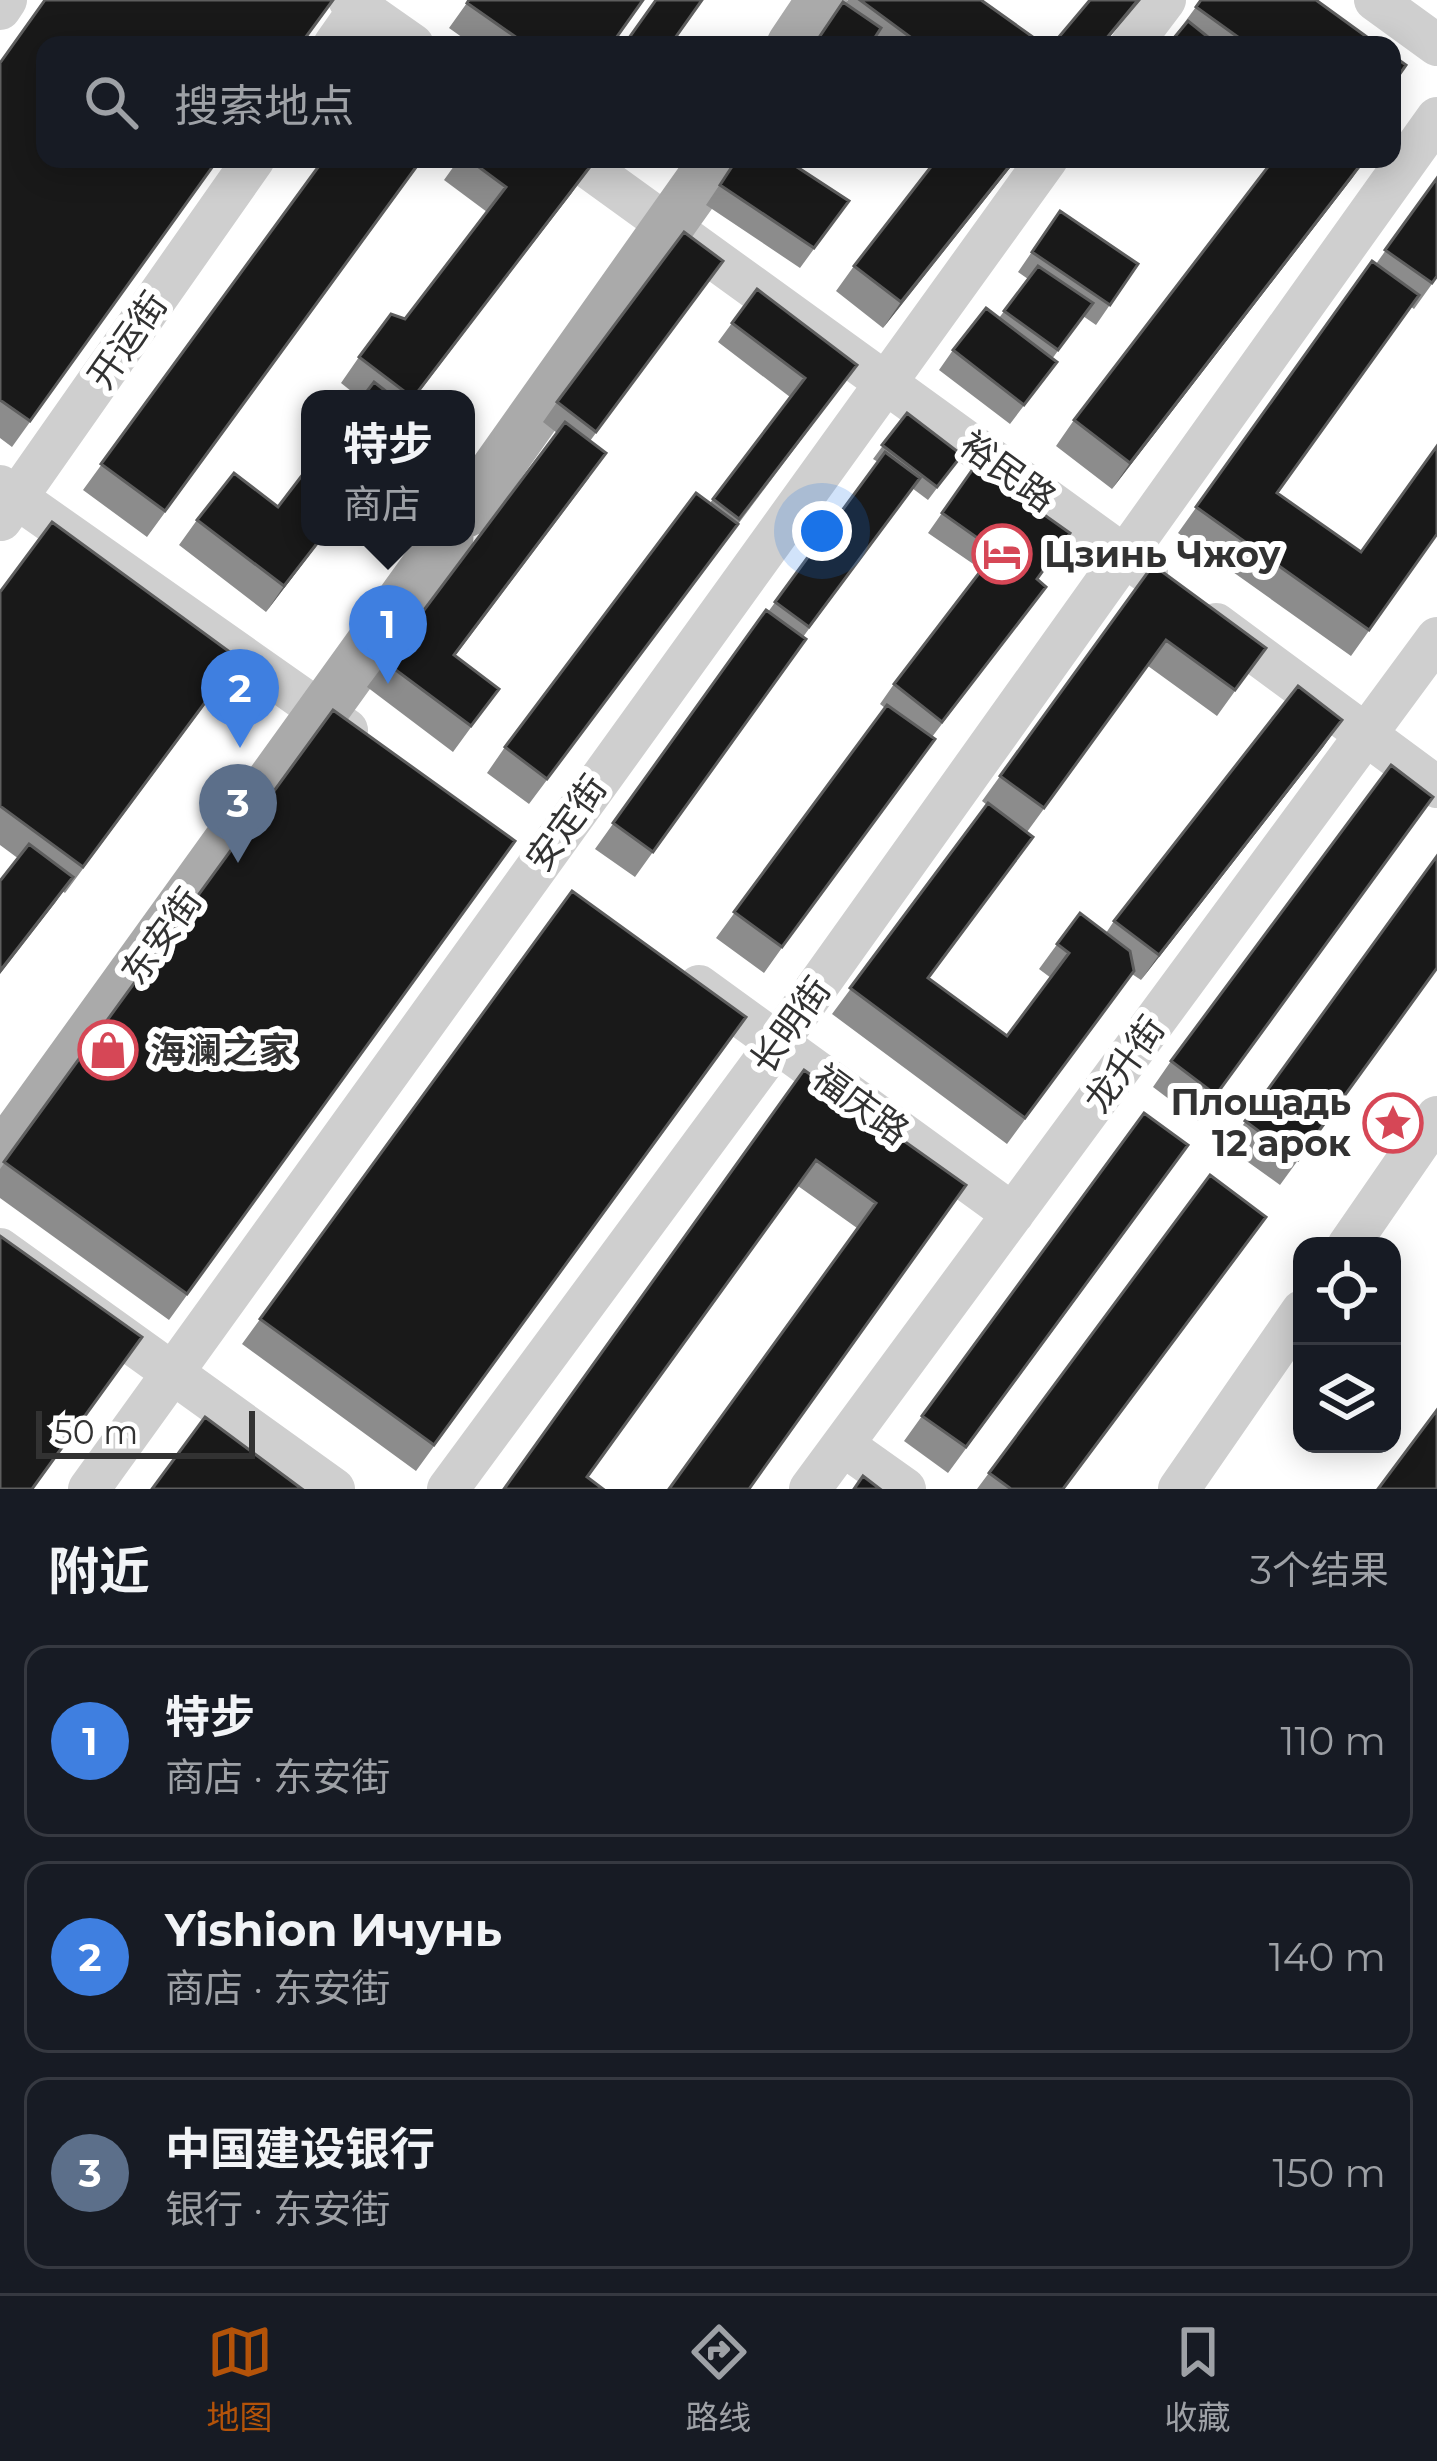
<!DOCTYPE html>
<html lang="zh">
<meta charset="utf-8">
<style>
:root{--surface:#171b24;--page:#20242c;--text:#f1f3f6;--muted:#9ea1a6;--line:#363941;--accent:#b45309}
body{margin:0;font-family:Montserrat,"Noto Sans SC",sans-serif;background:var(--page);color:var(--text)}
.controls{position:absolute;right:36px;bottom:36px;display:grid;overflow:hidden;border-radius:24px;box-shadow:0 6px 30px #0003}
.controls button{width:108px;height:108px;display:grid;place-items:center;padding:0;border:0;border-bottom:3px solid var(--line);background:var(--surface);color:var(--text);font:60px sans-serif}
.scale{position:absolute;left:36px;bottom:30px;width:219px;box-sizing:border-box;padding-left:12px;border:6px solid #323232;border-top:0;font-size:33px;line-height:42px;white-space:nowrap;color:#323232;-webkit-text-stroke:9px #fff;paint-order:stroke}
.you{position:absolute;left:822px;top:531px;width:42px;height:42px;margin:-30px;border:9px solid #fff;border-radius:50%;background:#1a73e8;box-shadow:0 0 0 18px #1a73e833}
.badge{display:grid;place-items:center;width:78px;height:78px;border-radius:50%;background:var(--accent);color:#fff;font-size:39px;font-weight:700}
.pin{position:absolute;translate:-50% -99px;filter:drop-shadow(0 3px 6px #0008)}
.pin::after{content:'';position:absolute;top:63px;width:42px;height:36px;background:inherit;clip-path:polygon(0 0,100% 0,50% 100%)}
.popup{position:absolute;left:301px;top:390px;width:174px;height:156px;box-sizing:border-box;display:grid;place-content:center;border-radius:24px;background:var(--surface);filter:drop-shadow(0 3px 9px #0005);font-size:39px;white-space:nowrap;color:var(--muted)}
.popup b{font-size:45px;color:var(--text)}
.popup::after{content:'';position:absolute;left:50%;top:100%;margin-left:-24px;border:24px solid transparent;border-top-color:var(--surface)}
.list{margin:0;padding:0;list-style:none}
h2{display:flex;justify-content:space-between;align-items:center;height:156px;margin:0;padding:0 48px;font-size:51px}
h2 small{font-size:39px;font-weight:400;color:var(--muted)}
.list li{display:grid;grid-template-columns:78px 1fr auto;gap:36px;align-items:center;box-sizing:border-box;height:192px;margin:0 24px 24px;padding:0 24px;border:3px solid var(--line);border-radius:24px}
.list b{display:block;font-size:45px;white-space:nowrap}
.list p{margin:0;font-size:39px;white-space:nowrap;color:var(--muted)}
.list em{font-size:39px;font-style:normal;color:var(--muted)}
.icon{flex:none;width:66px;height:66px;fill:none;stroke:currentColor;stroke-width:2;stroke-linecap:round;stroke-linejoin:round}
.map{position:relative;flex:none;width:1437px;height:1489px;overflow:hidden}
.search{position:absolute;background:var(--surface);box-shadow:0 6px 30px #0003;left:36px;right:36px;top:36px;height:132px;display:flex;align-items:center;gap:30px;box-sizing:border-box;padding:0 42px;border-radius:24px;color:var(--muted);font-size:45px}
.sheet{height:804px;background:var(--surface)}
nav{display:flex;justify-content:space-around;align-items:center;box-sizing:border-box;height:168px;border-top:3px solid var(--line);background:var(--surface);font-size:33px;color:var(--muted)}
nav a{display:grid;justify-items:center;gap:6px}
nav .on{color:var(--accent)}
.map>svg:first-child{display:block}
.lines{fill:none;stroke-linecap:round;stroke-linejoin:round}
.minor{stroke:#cfcfcf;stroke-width:42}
.major{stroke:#aaa;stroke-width:51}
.wall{fill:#8c8c8c}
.shaded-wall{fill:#5e5e5e}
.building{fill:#191919;stroke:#5e5e5e;stroke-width:3}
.labels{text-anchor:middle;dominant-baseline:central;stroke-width:12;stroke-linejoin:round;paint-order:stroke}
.street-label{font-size:36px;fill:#323232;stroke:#fff}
.poi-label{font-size:36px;font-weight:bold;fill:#323232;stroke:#fff;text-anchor:start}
</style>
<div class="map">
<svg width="1437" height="1489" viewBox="0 0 1437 1489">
<rect width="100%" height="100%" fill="#fff"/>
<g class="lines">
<path class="minor" d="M349,0L413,45
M1375,0L1437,45
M0,9L6,0
M334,45L360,8
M1131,45L1165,0
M576,159L1147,572
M0,486L347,730
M1,520L254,159
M1216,624L1437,787
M699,986L1013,1214
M1348,1246L1437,1117
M0,1249L334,1489
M843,1445L905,1489
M89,1489L1047,159
M448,1489L777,1043L1437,118
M810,1489L1437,638
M1179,1489L1302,1311"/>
<path class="major" d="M792,45L822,0
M466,512L716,159
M0,1159L448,537"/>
</g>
<path class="wall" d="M469,0L611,45H473L449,28Z
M848,0H981L1044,45H813Z
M1201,0L1378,45H1168Z
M0,63L219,159L12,447L0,438Z
M324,159H423L147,537L83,490Z
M459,159H577L589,168L414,399H361L341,383L359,357L405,319L487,212L444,180Z
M737,159L791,163L849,201L800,268L706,205Z
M1017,159L883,328L836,291L854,266Z
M1353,177L1112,489L1056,446L1074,420Z
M1437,178V277L1414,309L1410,306L1277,493L1361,552L1437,535L1351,656L1178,533L1372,261L1376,264Z
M1060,211L1138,264L1096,325L1083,316L1052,359L1057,362L1010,424L939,370L953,350L999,318L1028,279L1018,272Z
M723,261L590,441L589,478L455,656L499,689L453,752L367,687L557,433L543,422L557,402Z
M732,323L857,365L529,804L487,773L505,747L710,503L790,397L718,342Z
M907,413L962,455L928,500L912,488L803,637L806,639L635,877L595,849L766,610L768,612L878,462L873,459Z
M975,466L1037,579L1046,587L932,737L764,973L716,938L885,708L880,704L894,684L982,570L928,533Z
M197,520L310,537H323L266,612L179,545Z
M1153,565L1266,648L1217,716L1148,666L1027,832L1033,837L1015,862L929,978L1007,1036L1051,978L1039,969L1080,913L1106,933L1114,921L1324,746L1141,980L1132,974L1007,1144L832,1014L987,805L982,801Z
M0,592L220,684L65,893L0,845Z
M333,710L515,841L169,1320L0,1198V1169Z
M1433,797L1198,1121L1153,1087L1171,1061Z
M1437,856V969L1280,1185L1227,1147Z
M572,891L746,1017L416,1471L242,1344Z
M804,1070L966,1185L857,1228L798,1186L504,1489Z
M1170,1171L948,1473L904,1441L922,1416Z
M1210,1175L1266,1217L1248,1242L1064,1489H977Z"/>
<path class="shaded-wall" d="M1138,0H1141L1103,45H1101Z
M1015,159H1017L883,328L901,302Z
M1365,159L1353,177L1112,489L1130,463Z
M589,168L571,194L412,399Z
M322,537H323L266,612L284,586Z
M1342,720L1324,746L1141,980L1159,955Z
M73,877L55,903L0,974V971Z"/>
<path class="building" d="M45,0H333L300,45H45V159H218L30,421L0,400V63Z
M469,0H643L611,45H527L467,3Z
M656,0H702L670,45H624Z
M860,0H981L1044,45H921Z
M1090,0H1138L1101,45H1055L1053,44Z
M1201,0H1316L1378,45H1249L1196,7Z
M843,2L881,28L870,45H814Z
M1188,21L1218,45H1168Z
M1392,55L1406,65L1392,85Z
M324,159H422L165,511L101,464Z
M468,159H577L589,168L413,398L359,357L391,314L405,319L506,187Z
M737,159H794L791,163L849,201L814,248L720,185Z
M937,159H1015L901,302L854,266Z
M1274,159H1365L1130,463L1074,420Z
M1437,178V276L1432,283L1385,250Z
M1060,211L1138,264L1110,305L1032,252Z
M684,232L723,261L596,432L557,402Z
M1372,261L1419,295L1277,493L1361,552L1437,446V534L1369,630L1196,507Z
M1038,266L1093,303L1058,350L1004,311Z
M757,289L857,365L739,519L713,499L805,378L732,323Z
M986,308L1057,362L1024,405L953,350Z
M374,382L396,399H361Z
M907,413L962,455L937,487L882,445Z
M565,422L606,453L454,655L499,689L471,726L385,662Z
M885,452L920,478L809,627L775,602Z
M310,465V537H322L284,586L197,520L234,473L278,507Z
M975,466L1070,533L1037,579L1046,587L942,722L894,684L996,551L942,513Z
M696,493L738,524L547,779L505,747Z
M52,522L238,658L83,867L0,806V592Z
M1153,565L1266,648L1235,690L1166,640L1044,808L1000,776Z
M766,610L806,639L653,852L613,823Z
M1298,686L1342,720L1159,955L1114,921Z
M887,705L935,739L782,947L734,912Z
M333,710L515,841L187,1294L4,1162Z
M1391,765L1433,797L1216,1095L1171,1061Z
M988,803L1033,837L928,978L1007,1036L1069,953L1057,944L1080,913L1130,951L1134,971L1025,1118L850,988Z
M29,844L73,877L0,971V881Z
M1437,856V968L1298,1160L1245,1121Z
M572,891L746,1017L434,1445L260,1319Z
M804,1070L966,1185L749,1489H669L876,1203L816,1160L587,1477L603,1489H504Z
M1144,1113L1188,1145L966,1447L922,1416Z
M1210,1175L1266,1217L1063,1489H1011L989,1473Z
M0,1236L142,1337L32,1489H0Z
M1437,1410V1489H1378Z
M205,1417L302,1489H152Z
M863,1476L880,1489H854Z"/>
<defs>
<symbol id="hotel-ring" viewBox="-11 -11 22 22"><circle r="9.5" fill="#fff" stroke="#d64756" stroke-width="1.5"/><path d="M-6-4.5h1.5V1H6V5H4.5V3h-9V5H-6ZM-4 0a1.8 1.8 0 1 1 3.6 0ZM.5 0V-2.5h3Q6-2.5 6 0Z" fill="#d64756"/></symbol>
<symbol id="shop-ring" viewBox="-11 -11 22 22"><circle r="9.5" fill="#fff" stroke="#d64756" stroke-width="1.5"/><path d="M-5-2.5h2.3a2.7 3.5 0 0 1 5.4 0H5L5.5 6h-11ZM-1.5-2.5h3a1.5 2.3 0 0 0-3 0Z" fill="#d64756"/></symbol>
<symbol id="sight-ring" viewBox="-11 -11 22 22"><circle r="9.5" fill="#fff" stroke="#d64756" stroke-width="1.5"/><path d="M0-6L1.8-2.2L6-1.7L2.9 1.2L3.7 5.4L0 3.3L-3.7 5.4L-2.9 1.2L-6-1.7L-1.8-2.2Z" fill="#d64756"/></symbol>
</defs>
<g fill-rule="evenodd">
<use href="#hotel-ring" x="969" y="521" width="66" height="66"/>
<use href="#shop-ring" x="75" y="1017" width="66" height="66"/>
<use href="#sight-ring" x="1360" y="1090" width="66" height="66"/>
</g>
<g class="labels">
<g class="street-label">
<text transform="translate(127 340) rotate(-55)">开运街</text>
<text transform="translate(1008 471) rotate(36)">裕民路</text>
<text transform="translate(566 823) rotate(-54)">安定街</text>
<text transform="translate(161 936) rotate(-54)">东安街</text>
<text transform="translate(790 1025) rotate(-54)">长明街</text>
<text transform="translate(1124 1064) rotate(-54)">龙升街</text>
<text transform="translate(861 1104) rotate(36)">福庆路</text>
</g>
<g class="poi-label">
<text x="1044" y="554">Цзинь Чжоу</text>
<text x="150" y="1050">海澜之家</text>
<text x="1351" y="1102" text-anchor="end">Площадь<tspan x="1351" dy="41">12 арок</tspan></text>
</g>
</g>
</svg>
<div class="controls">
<button><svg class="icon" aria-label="locate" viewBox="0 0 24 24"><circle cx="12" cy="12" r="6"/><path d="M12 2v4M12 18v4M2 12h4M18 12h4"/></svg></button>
<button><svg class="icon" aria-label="layers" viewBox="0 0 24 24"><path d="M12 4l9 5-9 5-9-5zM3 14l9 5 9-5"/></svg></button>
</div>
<div class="scale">50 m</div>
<div class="you"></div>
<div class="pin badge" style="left:388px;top:684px;background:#3f7fe0">1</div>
<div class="popup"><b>特步</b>商店</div>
<div class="pin badge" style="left:240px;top:748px;background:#3f7fe0">2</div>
<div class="pin badge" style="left:238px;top:863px;background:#5c6f8a">3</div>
<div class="search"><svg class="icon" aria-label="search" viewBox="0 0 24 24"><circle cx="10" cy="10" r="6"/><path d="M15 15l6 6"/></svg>搜索地点</div>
</div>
<section class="sheet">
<h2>附近<small>3个结果</small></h2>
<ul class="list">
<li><span class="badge" style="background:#3f7fe0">1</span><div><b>特步</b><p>商店 · 东安街</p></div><em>110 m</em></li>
<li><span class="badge" style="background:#3f7fe0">2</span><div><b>Yishion Ичунь</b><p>商店 · 东安街</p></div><em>140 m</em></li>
<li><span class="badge" style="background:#5c6f8a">3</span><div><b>中国建设银行</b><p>银行 · 东安街</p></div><em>150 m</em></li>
</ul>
</section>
<nav>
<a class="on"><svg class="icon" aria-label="map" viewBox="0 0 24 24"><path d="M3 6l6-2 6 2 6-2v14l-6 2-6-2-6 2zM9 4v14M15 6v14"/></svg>地图</a>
<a><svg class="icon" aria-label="directions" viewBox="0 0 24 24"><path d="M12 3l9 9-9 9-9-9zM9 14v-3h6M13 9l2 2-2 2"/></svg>路线</a>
<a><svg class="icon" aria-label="saved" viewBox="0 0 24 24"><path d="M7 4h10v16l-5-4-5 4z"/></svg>收藏</a>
</nav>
